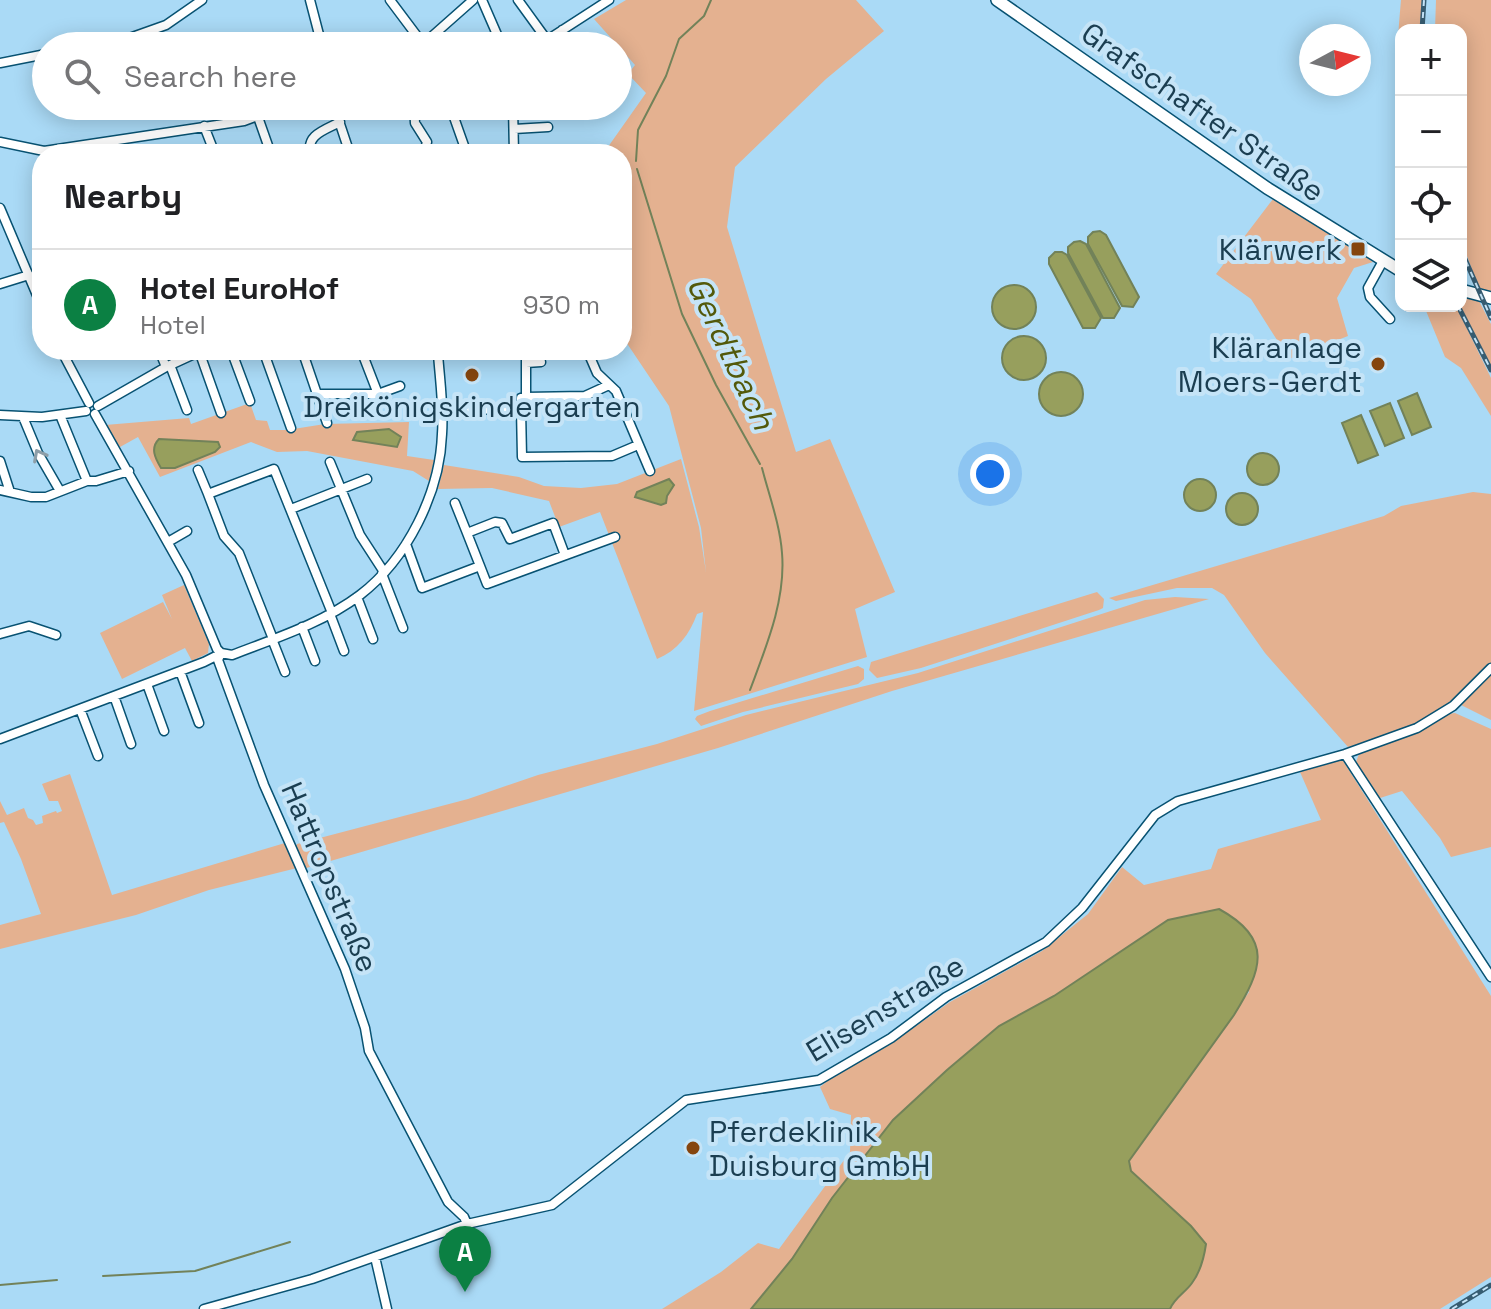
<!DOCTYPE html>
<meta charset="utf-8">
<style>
:root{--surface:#fff;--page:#f6f6f6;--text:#202124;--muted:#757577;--line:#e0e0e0;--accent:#0b8043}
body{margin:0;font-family:"Space Grotesk",sans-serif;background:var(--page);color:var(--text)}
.controls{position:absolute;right:24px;top:24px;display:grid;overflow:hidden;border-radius:16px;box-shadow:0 4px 20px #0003}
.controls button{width:72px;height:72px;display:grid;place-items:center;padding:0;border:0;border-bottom:2px solid var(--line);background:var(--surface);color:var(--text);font:40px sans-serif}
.compass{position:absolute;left:1299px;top:24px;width:72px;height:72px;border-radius:50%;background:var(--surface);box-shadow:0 4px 20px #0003;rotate:83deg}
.you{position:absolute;left:990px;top:474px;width:28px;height:28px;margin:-20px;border:6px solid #fff;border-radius:50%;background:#1a73e8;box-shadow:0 0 0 12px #1a73e833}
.badge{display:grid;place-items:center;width:52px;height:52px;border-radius:50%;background:var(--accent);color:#fff;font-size:26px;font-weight:700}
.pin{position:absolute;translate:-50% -66px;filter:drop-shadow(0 2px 4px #0008)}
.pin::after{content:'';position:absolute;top:42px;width:28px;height:24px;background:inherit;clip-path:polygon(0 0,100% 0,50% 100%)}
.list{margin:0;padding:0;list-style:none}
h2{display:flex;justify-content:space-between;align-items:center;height:104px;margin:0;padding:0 32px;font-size:34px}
h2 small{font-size:26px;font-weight:400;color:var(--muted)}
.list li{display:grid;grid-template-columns:52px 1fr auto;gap:24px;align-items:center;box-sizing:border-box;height:112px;padding:0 32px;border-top:2px solid var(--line)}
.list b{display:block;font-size:30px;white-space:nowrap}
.list p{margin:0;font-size:26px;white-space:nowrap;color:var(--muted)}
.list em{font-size:26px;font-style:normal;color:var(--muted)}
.icon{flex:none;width:44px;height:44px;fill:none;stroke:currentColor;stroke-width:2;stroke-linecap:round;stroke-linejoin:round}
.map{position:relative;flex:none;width:1491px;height:1309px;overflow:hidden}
.search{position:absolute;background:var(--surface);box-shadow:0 4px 20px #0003;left:32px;top:32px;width:600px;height:88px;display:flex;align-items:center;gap:20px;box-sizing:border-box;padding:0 28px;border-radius:44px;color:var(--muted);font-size:30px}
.panel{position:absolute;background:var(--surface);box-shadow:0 4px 20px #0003;left:32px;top:144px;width:600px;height:216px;border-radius:32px}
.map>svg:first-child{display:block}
.green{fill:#e4b190}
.water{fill:#979f5d;stroke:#728259;stroke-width:2}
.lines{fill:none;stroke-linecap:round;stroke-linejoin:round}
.stream{stroke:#728259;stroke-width:2}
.minor-casing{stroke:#085272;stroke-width:11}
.major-casing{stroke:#085272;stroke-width:14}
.minor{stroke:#fff;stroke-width:8}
.major{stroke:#fff;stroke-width:11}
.rail-casing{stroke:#365c71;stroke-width:5}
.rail{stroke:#c5e4f7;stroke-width:2;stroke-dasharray:6;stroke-linecap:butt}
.oneway{stroke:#8d9ea8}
.poi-dot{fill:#85450e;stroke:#c5e4f7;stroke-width:3}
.labels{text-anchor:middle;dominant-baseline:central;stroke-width:8;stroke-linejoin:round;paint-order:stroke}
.street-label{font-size:30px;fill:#1b3e51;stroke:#c5e4f7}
.poi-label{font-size:30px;fill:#1b3e51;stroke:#c5e4f7;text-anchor:end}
.water-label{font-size:32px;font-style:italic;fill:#53590a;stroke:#c5e4f7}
</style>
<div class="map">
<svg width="1491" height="1309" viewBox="0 0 1491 1309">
<rect width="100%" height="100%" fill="#aadaf6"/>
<path class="green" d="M626,0H856L884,31L826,79L735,167L727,227L796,452L830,439L895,592L855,609L867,657L694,711L703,612L697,614C690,634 677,651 657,659L600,512L559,527L549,501L492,488L438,489L444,465L519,477L544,486L581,488L617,484L681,459L699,527L706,572L701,528L669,406L622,336V154H603L646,93L628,74L635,65L594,19Z
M1401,0H1422L1420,30H1401V193C1393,126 1395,67 1401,0Z
M1436,0H1491V294L1480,291L1461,240V30H1435Z
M1273,199L1373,262L1354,268L1337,298L1348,336L1289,359L1251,299L1216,274Z
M1461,296L1479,301L1491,324V366L1460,306Z
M1424,306H1456L1491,378V416L1461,368L1445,357Z
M250,403L256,420L267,421L270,430H287L325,424L409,422L407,456L434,460L429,481L413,471L307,451L277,452L251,442L160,477L138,437L120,447L105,425L189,418L191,424Z
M1473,492L1491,494V720L1453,701L1447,707L1396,734L1348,747L1265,653L1224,595L1212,588H1177L1116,601L1109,598L1384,516L1401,506Z
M184,585L209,644L208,653L192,661L185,648L122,679L100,633L163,602L172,619L162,595Z
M1097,592L1104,599L1103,608L1099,610L921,668L877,678L869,670L871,662Z
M1175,597L1209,599L892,691L718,748L303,869L294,848L297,844L468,799L538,775L657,744L746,715L918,673L1145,600Z
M858,666L864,669V679L858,684L743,712L701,726L695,719L697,716L710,711Z
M1455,713L1491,729V847L1451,857L1440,838L1402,791L1380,798L1356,762L1359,754L1412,735L1448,714Z
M1342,759L1491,996V1277L1440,1309H1170L1173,1302L1192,1283L1191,1226L1131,1171L1129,1161L1249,992L1219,909L1168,920L1054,996L999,1026L947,1070L893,1120L832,1198L792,1259L751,1309H662L721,1272L758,1243L779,1249L850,1152L851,1115L830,1109L820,1087L831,1078L889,1045L950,1002L1042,951L1088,914L1122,867L1144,885L1211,869L1218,849L1321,820L1300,772Z
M70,774L112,895L285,843L297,868L209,890L136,915L0,949V925L41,914L21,859L4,822L0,823V801L7,815L24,808L28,818L33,820L36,825L43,823L42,816L56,811L57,813L62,811L58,801H49L42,784Z"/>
<path class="water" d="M1100,231L1106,235L1139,297L1133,307L1122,306L1088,244V237L1093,232Z
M1080,241L1086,244L1120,308L1114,318H1103L1068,253V247L1074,242Z
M1055,252H1062L1067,255L1101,318L1095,328H1083L1049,264V258Z
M992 307a22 22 0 1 1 44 0a22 22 0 1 1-44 0Z
M1002 358a22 22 0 1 1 44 0a22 22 0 1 1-44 0Z
M1039 394a22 22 0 1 1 44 0a22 22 0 1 1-44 0Z
M1417,393L1431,427L1412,435L1398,401Z
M1390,403L1404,438L1385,446L1370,411Z
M1361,415L1378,455L1358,463L1342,423Z
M389,429L401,437L397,447L353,440L357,432Z
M159,439L218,442L220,447L215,452L175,468H161C155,458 150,448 159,439Z
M1247 469a16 16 0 1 1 32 0a16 16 0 1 1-32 0Z
M669,479L674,485L667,496L666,503L661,505L635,497L637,492Z
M1184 495a16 16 0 1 1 32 0a16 16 0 1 1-32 0Z
M1226 509a16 16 0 1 1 32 0a16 16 0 1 1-32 0Z
M1219,909C1274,939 1262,970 1234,1015L1129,1161L1131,1171L1191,1226L1206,1244C1204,1258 1201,1271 1192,1283C1185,1293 1175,1297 1170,1309H751L792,1259L832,1198L893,1120L947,1070L999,1026L1054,996L1168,920Z"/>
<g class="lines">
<path class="stream" d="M636,161L638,130L666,76L679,39L704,16L711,0
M637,169L682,314L716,385L760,464
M750,690C766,647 786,600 782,553C780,525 769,495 762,468
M103,1276L195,1271L290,1242
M0,1285L57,1280"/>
<defs>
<path id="minor" d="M310,0L322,46
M390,0L423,44
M482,0L502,46
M518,0L547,40L609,0
M562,30L573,46
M107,46L166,25L202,0
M421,46L473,0
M0,63L46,54
M334,106L350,154
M414,106L415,123L427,142L425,149L418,154
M450,106L467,154
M513,106L514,154
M258,117L271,154
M204,126L215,154
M514,129L548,127
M0,142L44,151L244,121L285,106
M311,154C305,135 325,130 340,122
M0,208L42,307
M1383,261L1368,288L1370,297L1390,319
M0,284L29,275
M61,350L89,403
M159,350L166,367
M231,350L250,401
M263,350L291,428
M302,350L317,394H378L361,350
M587,350L597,373L616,391L650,471
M199,351L221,413
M526,363L541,362
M170,365L187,410
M317,394L327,423
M378,394L400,386
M526,397L585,396L609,385
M98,406L166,367L203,350
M521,409L522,457L612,456L638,445
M443,410L521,409V398L526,397V350
M95,414L186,575L217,649L221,653L218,660L264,785L345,969L365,1028L369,1051L448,1202L464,1217L467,1224
M0,415L42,417L86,411
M60,415L87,481
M23,417L38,453L60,491
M0,461L10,492
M330,462L360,535L384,572
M198,470L208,494
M0,490L31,497H46L87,481H96L129,471
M455,503L467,533
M291,509L367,479
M168,542L187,531
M406,544L422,588L480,566L487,584L615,537
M480,566L467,533L495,522L502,523L510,539L553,523L565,555
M382,574L403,628
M357,597L373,639
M330,614L344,651
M302,627L315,661
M0,634L29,626L56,635
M272,639L285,672
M273,639L239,553L224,536L208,494L274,469L332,613
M221,653L232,655C276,638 323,623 360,595C407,559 440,493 442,434C444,408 440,381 438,354L437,350H434
M180,671L199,723
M147,684L164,731
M114,696L131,744
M80,709L98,756
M0,739L204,662L220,654
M1345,754L1491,977
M375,1257L387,1309
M204,1309L312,1279L467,1224L552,1205L686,1100L819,1080L891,1038L946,997L1046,942L1082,908L1155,815L1178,801L1345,754L1417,728L1453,706L1491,668"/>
<path id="major" d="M997,0L1267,188L1401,271
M1461,290L1491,298"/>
</defs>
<use href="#minor" class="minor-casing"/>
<use href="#major" class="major-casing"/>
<use href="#minor" class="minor"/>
<use href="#major" class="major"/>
<defs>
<path id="rail" d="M1422,30L1424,0
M1461,250L1491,318
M1458,306L1491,370
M1452,1309L1491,1285"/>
</defs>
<use href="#rail" class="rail-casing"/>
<use href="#rail" class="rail"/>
</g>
<defs><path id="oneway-chevron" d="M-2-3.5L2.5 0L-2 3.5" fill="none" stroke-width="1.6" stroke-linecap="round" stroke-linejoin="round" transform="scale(2)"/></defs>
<use class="oneway" href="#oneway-chevron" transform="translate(39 455) rotate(-118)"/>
<g class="poi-dot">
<rect x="1350" y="241" width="16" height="16" rx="4"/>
<circle cx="1378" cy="364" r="8"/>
<circle cx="472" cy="375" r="8"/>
<circle cx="693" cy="1148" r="8"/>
</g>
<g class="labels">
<g class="street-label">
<text transform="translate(1203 112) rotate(35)">Grafschafter Straße</text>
<text transform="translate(330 877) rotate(67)">Hattropstraße</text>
<text transform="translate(885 1008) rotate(-31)">Elisenstraße</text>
</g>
<g class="poi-label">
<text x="1342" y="249">Klärwerk</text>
<text x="1362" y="347">Kläranlage<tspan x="1362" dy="34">Moers-Gerdt</tspan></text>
<text x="472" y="406" text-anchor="middle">Dreikönigskindergarten</text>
<text x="709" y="1131" text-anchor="start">Pferdeklinik<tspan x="709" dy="34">Duisburg GmbH</tspan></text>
</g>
<g class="water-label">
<text transform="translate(731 353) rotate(65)">Gerdtbach</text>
</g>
</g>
</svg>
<div class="controls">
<button>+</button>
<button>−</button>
<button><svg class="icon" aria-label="locate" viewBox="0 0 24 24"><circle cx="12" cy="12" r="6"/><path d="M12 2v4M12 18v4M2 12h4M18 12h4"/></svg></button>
<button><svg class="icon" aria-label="layers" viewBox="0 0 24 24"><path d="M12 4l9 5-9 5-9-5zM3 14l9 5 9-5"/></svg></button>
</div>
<svg class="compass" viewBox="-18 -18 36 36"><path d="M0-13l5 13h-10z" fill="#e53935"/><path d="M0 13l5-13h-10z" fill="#757577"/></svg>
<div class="you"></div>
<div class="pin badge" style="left:465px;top:1292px">A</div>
<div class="search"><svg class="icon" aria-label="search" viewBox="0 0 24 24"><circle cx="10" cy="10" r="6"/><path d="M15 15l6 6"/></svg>Search here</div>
<section class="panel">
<h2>Nearby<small></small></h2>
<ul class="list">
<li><span class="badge">A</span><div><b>Hotel EuroHof</b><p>Hotel</p></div><em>930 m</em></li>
</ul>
</section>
</div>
